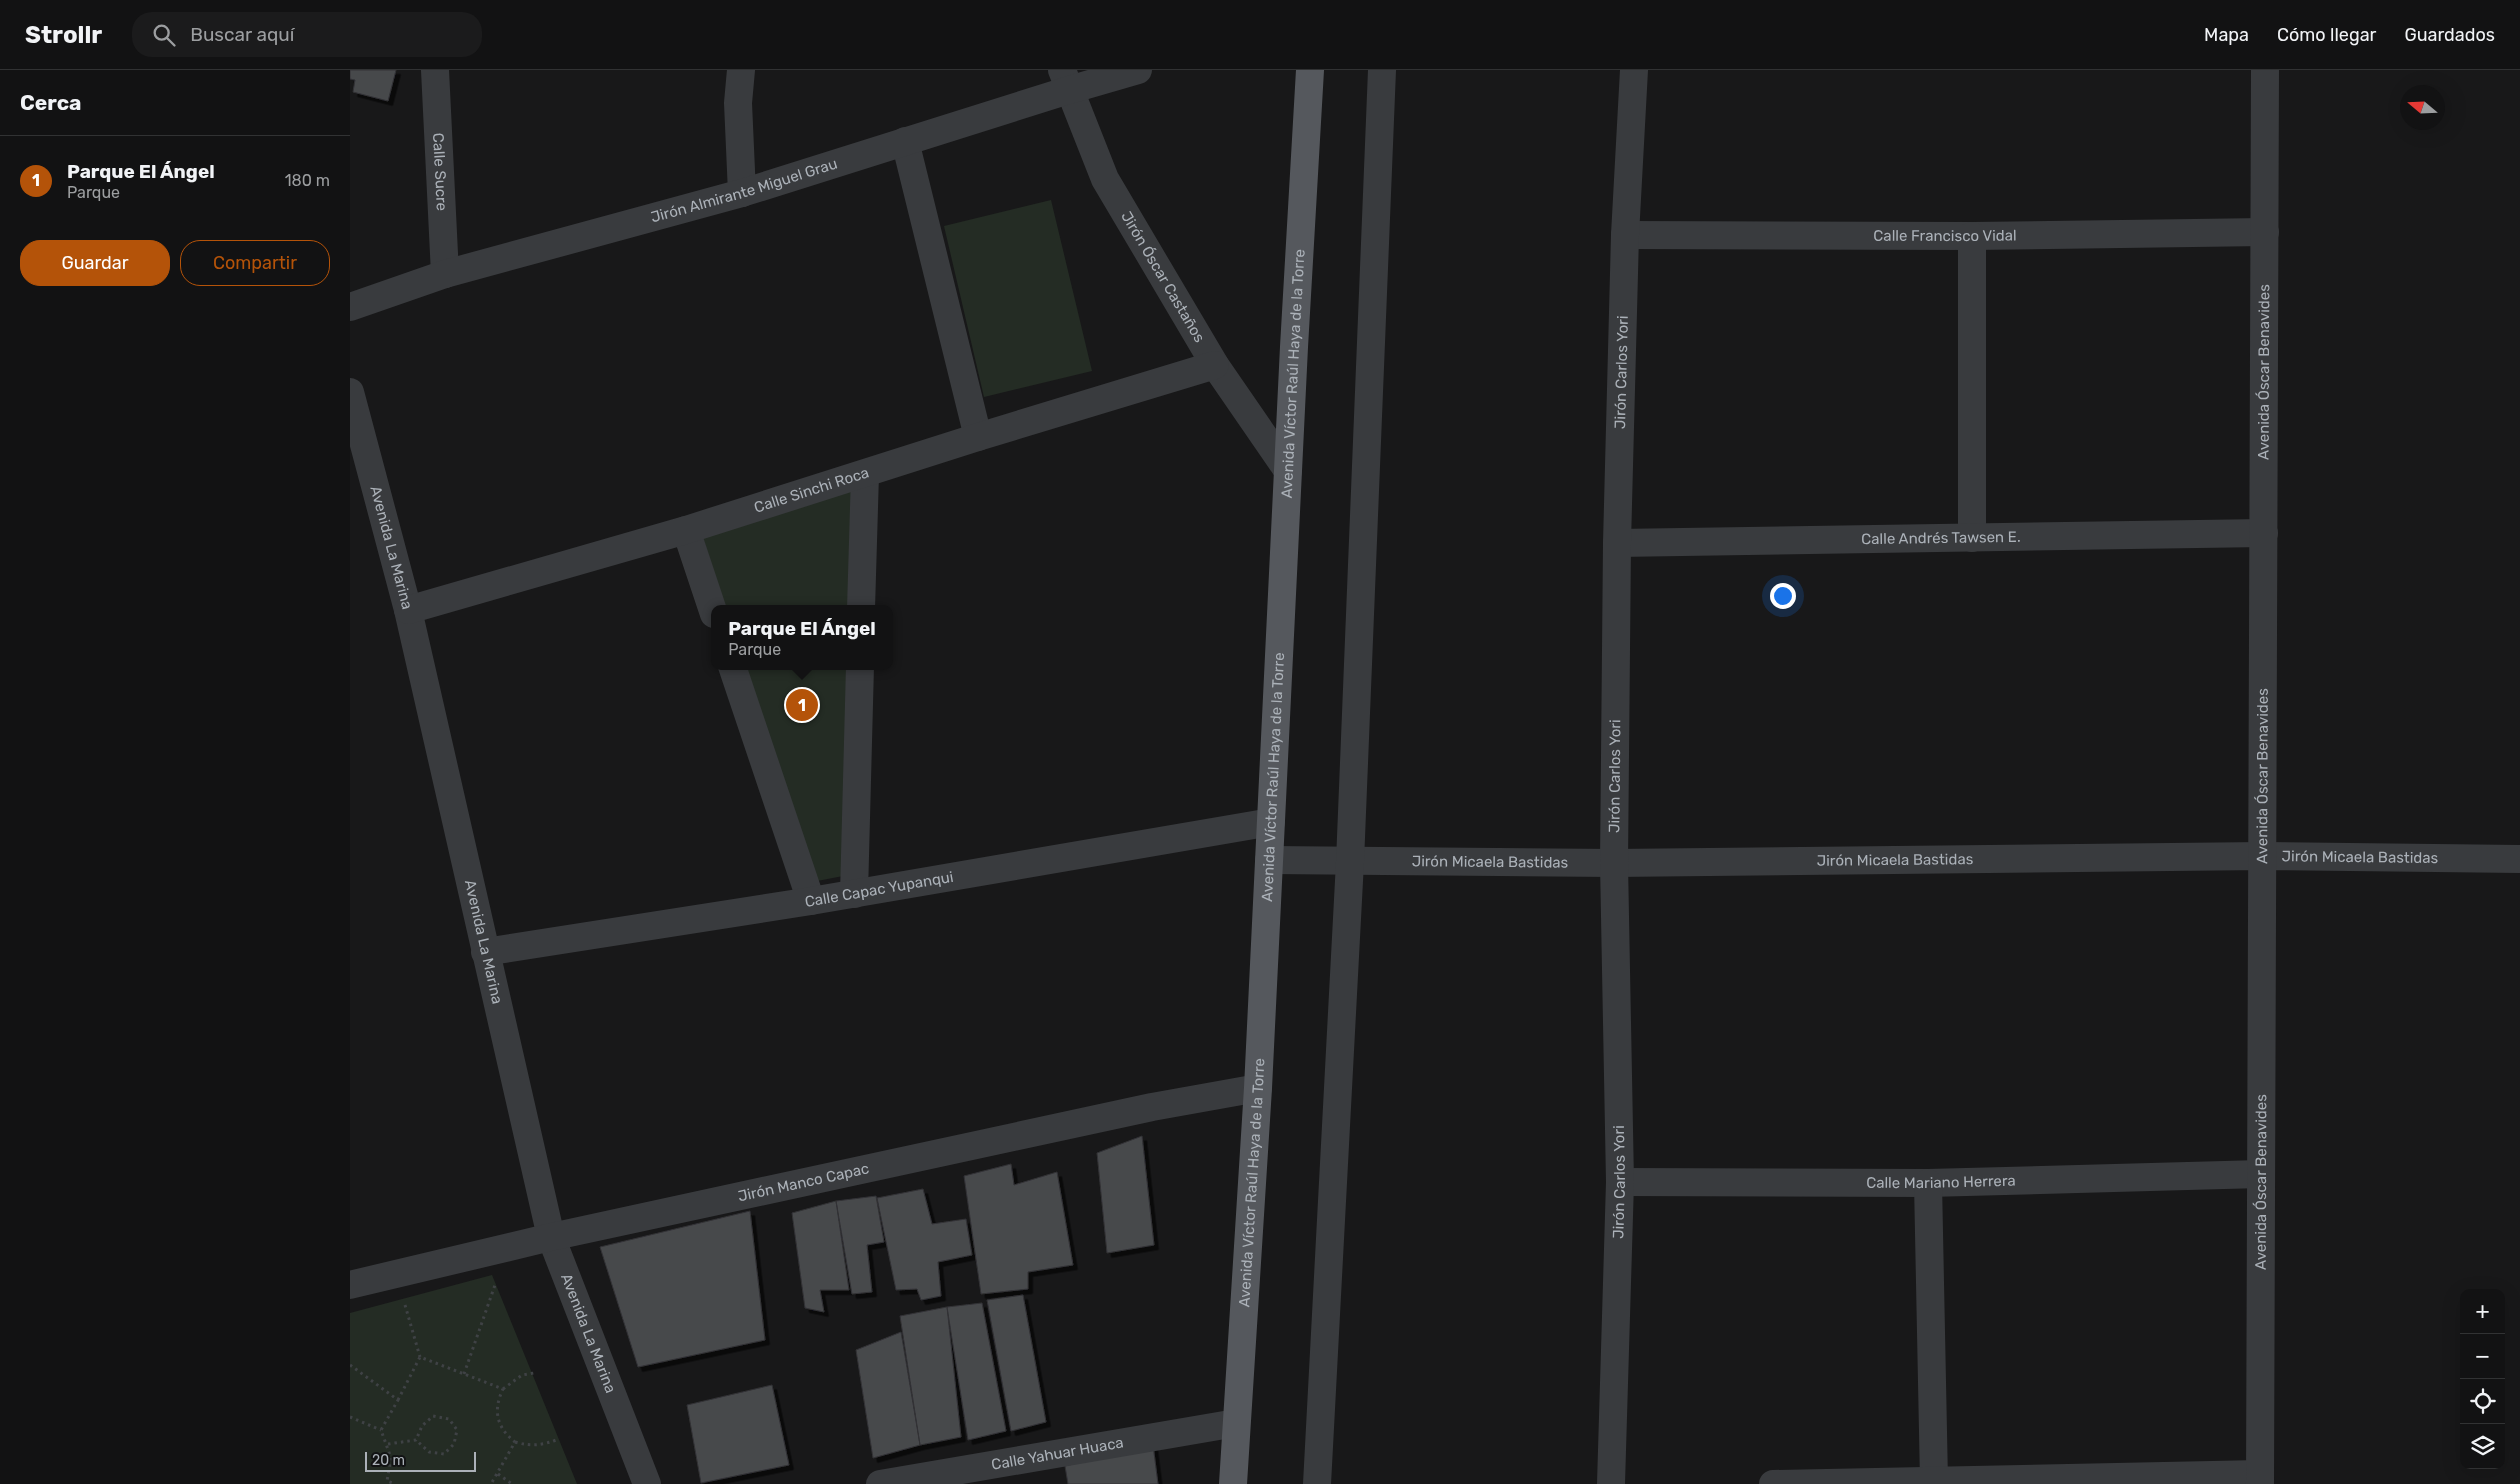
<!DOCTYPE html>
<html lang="es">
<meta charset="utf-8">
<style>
:root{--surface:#121213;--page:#1b1b1c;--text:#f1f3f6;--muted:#9c9ea0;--line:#313233;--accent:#b45309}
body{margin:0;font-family:Rubik,sans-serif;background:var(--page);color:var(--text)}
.controls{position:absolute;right:15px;bottom:15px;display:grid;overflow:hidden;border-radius:10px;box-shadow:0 5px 20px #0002}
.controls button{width:45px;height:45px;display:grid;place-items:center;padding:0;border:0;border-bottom:1px solid var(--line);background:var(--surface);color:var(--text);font:25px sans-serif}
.compass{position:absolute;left:2050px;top:15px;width:45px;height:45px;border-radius:50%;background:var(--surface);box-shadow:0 5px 20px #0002;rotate:289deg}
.scale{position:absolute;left:15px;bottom:12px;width:111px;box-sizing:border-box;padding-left:5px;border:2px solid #abb1b8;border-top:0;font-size:14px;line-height:18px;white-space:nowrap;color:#abb1b8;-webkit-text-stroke:4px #121314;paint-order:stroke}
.you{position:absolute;left:1432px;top:525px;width:18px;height:18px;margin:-12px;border:4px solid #fff;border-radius:50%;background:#1a73e8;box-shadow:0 0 0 8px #1a73e833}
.badge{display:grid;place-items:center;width:32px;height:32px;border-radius:50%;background:var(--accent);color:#fff;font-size:16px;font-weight:700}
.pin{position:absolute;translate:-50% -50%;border:2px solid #fff;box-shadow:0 1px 5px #0006}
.popup{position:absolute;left:361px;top:535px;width:182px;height:65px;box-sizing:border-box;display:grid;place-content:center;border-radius:10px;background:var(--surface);filter:drop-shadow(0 1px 4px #0005);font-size:16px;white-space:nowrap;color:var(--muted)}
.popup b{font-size:19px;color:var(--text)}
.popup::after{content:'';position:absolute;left:50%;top:100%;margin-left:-10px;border:10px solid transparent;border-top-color:var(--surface)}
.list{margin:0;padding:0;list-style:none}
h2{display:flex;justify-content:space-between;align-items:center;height:65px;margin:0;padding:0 20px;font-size:21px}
h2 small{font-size:16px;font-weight:400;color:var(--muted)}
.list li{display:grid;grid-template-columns:32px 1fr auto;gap:15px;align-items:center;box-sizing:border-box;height:90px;padding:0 20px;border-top:1px solid var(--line)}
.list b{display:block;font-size:19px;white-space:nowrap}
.list p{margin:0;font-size:16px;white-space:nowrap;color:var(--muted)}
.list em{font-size:16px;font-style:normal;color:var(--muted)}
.actions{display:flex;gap:10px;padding:15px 20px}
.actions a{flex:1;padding:11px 0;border:1px solid var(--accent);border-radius:20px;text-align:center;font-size:18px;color:var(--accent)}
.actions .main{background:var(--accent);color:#fff}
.icon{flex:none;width:28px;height:28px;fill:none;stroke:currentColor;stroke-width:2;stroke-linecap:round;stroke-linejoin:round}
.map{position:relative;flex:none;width:2170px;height:1414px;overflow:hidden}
header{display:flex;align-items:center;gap:30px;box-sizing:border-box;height:70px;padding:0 25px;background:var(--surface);border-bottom:1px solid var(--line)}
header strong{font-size:24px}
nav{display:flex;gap:28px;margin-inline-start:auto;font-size:18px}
.search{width:350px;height:45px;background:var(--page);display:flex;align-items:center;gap:12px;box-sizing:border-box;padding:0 18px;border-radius:20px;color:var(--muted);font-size:19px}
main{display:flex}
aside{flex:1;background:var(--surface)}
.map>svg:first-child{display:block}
.green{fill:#242c24}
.building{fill:#47484c;stroke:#323235;filter:url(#shadow)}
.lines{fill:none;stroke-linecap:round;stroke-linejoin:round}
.path{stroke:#3f4245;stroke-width:3;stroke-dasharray:2.5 4;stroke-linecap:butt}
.minor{stroke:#393b3e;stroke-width:28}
.major{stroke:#55585d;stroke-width:28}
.labels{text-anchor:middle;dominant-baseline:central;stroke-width:4;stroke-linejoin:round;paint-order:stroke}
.street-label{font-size:15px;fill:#abb1b8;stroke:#121314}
</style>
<header>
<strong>Strollr</strong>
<div class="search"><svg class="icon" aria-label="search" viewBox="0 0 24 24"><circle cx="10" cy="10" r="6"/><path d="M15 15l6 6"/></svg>Buscar aquí</div>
<nav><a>Mapa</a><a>Cómo llegar</a><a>Guardados</a></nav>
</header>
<main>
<aside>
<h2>Cerca<small></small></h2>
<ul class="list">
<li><span class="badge">1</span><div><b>Parque El Ángel</b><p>Parque</p></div><em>180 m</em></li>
</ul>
<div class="actions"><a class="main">Guardar</a><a>Compartir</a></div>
</aside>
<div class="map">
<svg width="2170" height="1414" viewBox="0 0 2170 1414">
<defs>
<filter id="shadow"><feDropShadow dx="4.5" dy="4.5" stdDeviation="0" flood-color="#0009"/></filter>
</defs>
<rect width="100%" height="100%" fill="#181819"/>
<path class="green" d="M701,130L742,301L634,327L594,156Z
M504,420L501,539H376L352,465Z
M394,596H499L493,806L462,812Z
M142,1205L227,1414H0V1243Z"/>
<path class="building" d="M0,0H46L38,31L3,22L5,10L0,9Z
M792,1066L804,1175L757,1183L747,1083Z
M661,1094L664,1115L707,1102L723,1195L678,1202V1219L631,1224L614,1106Z
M573,1119L582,1154L616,1149L622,1185L588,1192L591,1226L571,1230L567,1219L546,1220L527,1128Z
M526,1126L534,1172L517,1175L522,1222L502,1224L486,1131Z
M486,1131L499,1220H470L474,1242L455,1238L442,1143Z
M400,1141L415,1270L288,1297L250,1177Z
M673,1225L696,1352L661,1361L637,1230Z
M632,1233L656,1361L618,1370L597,1237Z
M597,1237L611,1367L570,1375L550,1246Z
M551,1262L570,1375L523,1388L506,1280Z
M422,1315L439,1395L351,1413L337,1335Z
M803,1375L808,1414H718L715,1396Z"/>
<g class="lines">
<path class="path" d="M55,1235L70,1287
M0,1295L48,1330L31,1360L41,1388L37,1411L45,1414
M114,1304L145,1215
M153,1319L172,1305L184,1303
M48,1330L70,1287L153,1319C143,1340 146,1357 165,1372L141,1414
M0,1347L31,1360
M165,1372C182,1377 193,1375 209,1369
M38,1374L66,1370L72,1356L83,1346L99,1349L107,1360L104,1374L94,1384L79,1382L66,1370
M148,1404L162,1414"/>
<g class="minor">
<path id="s1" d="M85,0L95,204"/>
<path d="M391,0L388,33L392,123"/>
<path id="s2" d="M712,0L755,109L865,295L938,401"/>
<path d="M555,71L628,367"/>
<path id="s3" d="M1275,165L1622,166L1915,162"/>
<path id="s4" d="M0,237L95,204L392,123L719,20L788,0"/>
<path id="s5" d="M0,322L58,540L201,1167L297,1414"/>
<path d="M336,460L364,544"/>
<path d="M1622,468V166"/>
<path id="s6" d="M1267,473L1914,463"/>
<path d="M511,539L515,404"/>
<path id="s7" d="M58,540L336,460L628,367L865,295"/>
<path d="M382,596L461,831"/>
<path id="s8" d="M919,790L1264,793L1913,786L2170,789"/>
<path d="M504,824L510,596"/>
<path id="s9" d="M135,882L461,831L921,752"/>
<path id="s10" d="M1270,1112L1578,1113L1911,1104"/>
<path d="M1578,1113L1584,1411"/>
<path id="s11" d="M0,1215L201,1167L802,1037L908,1018"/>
<path id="s12" d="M530,1414L886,1353"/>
<path d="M967,1414L1000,792L1032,0"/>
<path id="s13" d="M1261,1414L1270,1112L1264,793L1267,473L1275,165L1284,0"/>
<path d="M1423,1414L1910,1404"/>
<path id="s14" d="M1910,1414L1915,0"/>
</g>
<path class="major" id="s15" d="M883,1414L908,1018L944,277L960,0"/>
</g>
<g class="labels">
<g class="street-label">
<text stroke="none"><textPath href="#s1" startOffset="102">Calle Sucre</textPath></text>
<text stroke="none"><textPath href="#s4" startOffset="411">Jirón Almirante Miguel Grau</textPath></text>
<text stroke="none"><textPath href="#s3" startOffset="320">Calle Francisco Vidal</textPath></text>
<text stroke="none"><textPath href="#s2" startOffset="231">Jirón Óscar Castaños</textPath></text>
<text stroke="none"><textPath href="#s13" startOffset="1112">Jirón Carlos Yori</textPath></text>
<text stroke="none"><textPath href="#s14" startOffset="1112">Avenida Óscar Benavides</textPath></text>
<text stroke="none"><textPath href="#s15" startOffset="1112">Avenida Víctor Raúl Haya de la Torre</textPath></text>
<text stroke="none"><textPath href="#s7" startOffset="421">Calle Sinchi Roca</textPath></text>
<text stroke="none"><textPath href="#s6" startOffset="324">Calle Andrés Tawsen E.</textPath></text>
<text stroke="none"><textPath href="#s5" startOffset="161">Avenida La Marina</textPath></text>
<text stroke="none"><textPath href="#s15" startOffset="708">Avenida Víctor Raúl Haya de la Torre</textPath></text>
<text stroke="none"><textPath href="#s13" startOffset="708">Jirón Carlos Yori</textPath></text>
<text stroke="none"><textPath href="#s14" startOffset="708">Avenida Óscar Benavides</textPath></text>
<text stroke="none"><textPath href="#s8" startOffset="1091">Jirón Micaela Bastidas</textPath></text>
<text stroke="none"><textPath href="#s8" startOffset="626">Jirón Micaela Bastidas</textPath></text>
<text stroke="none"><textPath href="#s8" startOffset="221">Jirón Micaela Bastidas</textPath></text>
<text stroke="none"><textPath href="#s9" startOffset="399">Calle Capac Yupanqui</textPath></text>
<text stroke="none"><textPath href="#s5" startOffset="566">Avenida La Marina</textPath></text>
<text stroke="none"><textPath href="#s10" startOffset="321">Calle Mariano Herrera</textPath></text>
<text stroke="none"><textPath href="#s11" startOffset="465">Jirón Manco Capac</textPath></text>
<text stroke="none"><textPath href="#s15" startOffset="302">Avenida Víctor Raúl Haya de la Torre</textPath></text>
<text stroke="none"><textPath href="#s13" startOffset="302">Jirón Carlos Yori</textPath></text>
<text stroke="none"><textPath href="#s14" startOffset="302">Avenida Óscar Benavides</textPath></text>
<text stroke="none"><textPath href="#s5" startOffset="972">Avenida La Marina</textPath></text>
<text stroke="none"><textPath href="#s12" startOffset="180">Calle Yahuar Huaca</textPath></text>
</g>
</g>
</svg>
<div class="controls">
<button>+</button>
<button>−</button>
<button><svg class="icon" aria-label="locate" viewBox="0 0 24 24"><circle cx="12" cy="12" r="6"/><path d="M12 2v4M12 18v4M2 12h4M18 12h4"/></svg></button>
<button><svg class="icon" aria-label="layers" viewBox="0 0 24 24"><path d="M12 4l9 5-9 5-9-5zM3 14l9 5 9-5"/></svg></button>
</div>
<svg class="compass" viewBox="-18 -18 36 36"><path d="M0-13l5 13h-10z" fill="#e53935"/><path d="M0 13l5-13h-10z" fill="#9c9ea0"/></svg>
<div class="scale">20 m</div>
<div class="you"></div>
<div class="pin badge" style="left:452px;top:635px">1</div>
<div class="popup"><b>Parque El Ángel</b>Parque</div>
</div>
</main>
